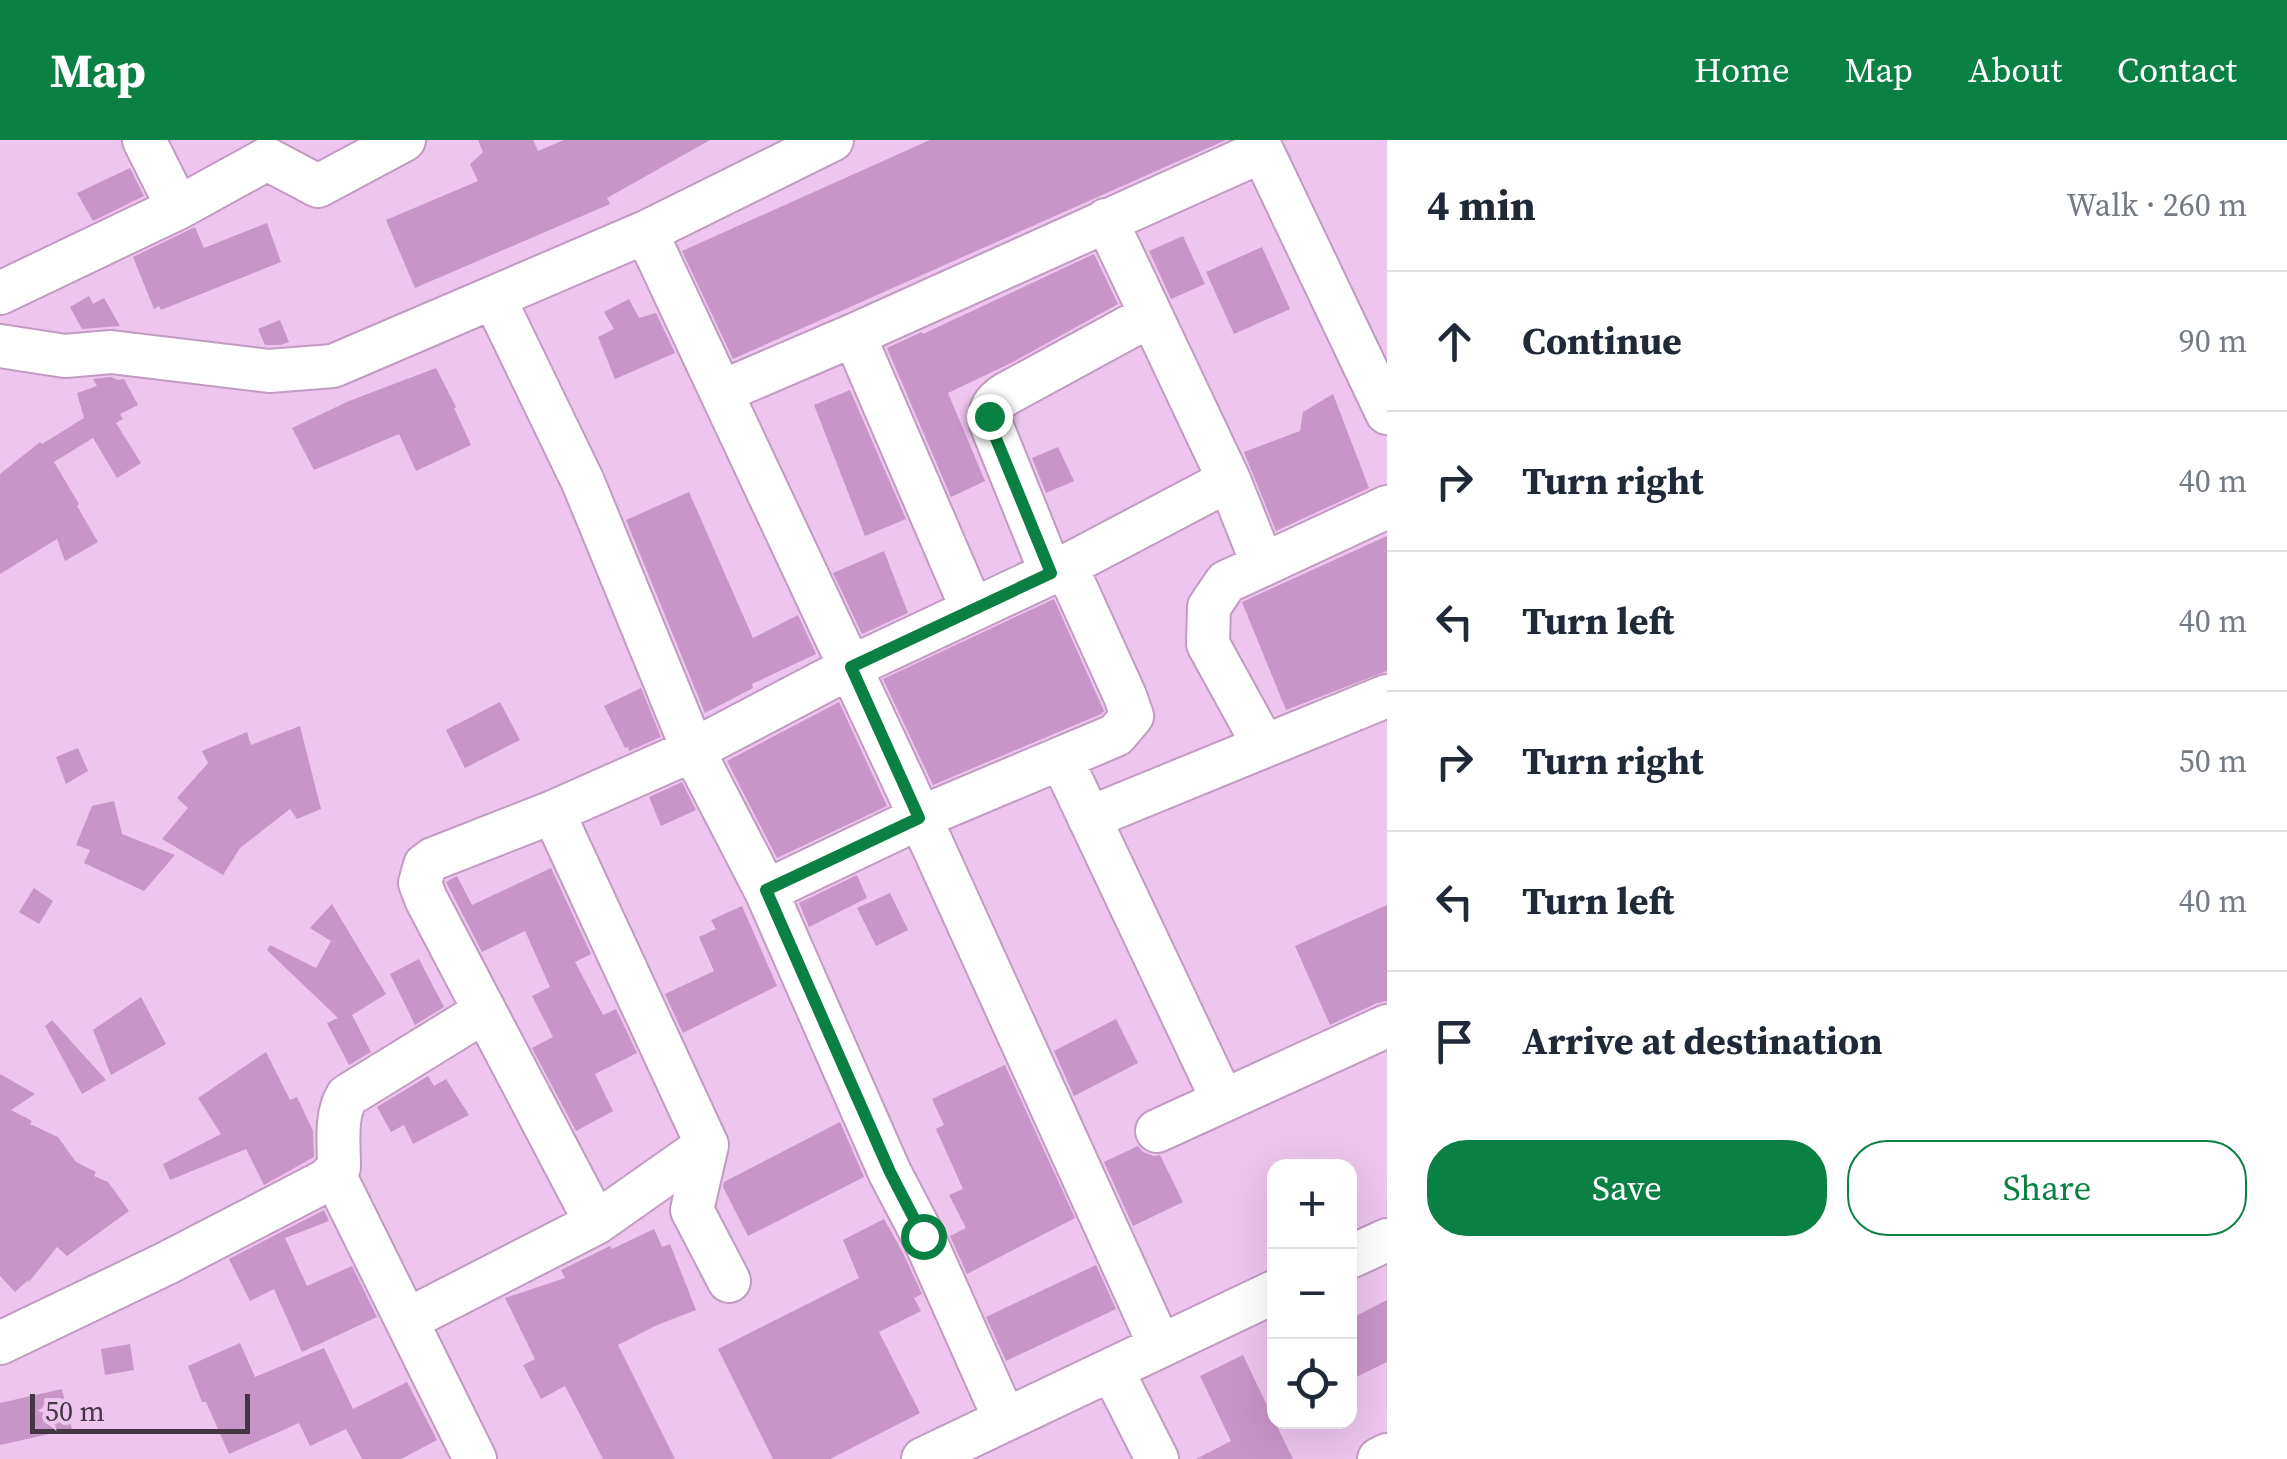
<!DOCTYPE html>
<meta charset="utf-8">
<style>
:root{--surface:#fff;--page:#f2f2f3;--text:#1f2937;--muted:#747a83;--line:#e0e1e3;--accent:#0b8043}
body{margin:0;font-family:"Source Serif 4",serif;background:var(--page);color:var(--text)}
.controls{position:absolute;right:30px;bottom:30px;display:grid;overflow:hidden;border-radius:20px;box-shadow:0 10px 40px #0002}
.controls button{width:90px;height:90px;display:grid;place-items:center;padding:0;border:0;border-bottom:2px solid var(--line);background:var(--surface);color:var(--text);font:50px sans-serif}
.scale{position:absolute;left:30px;bottom:25px;width:220px;box-sizing:border-box;padding-left:10px;border:5px solid #453545;border-top:0;font-size:28px;line-height:35px;white-space:nowrap;color:#453545;-webkit-text-stroke:8px #edc5ee;paint-order:stroke}
.stop{position:absolute;width:30px;height:30px;margin:-22px;border:8px solid #0b8043;border-radius:50%;background:#fff}
.stop.end{background:#0b8043;border-color:#fff;box-shadow:0 2px 10px #0008}
.list{margin:0;padding:0;list-style:none}
h2{display:flex;justify-content:space-between;align-items:center;height:130px;margin:0;padding:0 40px;font-size:42px}
h2 small{font-size:32px;font-weight:400;color:var(--muted)}
.list li{display:grid;grid-template-columns:65px 1fr auto;gap:30px;align-items:center;box-sizing:border-box;height:140px;padding:0 40px;border-top:2px solid var(--line)}
.list b{display:block;font-size:38px;white-space:nowrap}
.list em{font-size:32px;font-style:normal;color:var(--muted)}
.actions{display:flex;gap:20px;padding:30px 40px}
.actions a{flex:1;padding:22px 0;border:2px solid var(--accent);border-radius:40px;text-align:center;font-size:35px;color:var(--accent)}
.actions .main{background:var(--accent);color:#fff}
.icon{flex:none;width:55px;height:55px;fill:none;stroke:currentColor;stroke-width:2;stroke-linecap:round;stroke-linejoin:round}
.map{position:relative;flex:none;width:1387px;height:1319px;overflow:hidden}
header{display:flex;align-items:center;gap:60px;box-sizing:border-box;height:140px;padding:0 50px;background:var(--accent);color:#fff}
header strong{font-size:48px}
nav{display:flex;gap:55px;margin-inline-start:auto;font-size:35px}
main{display:flex}
aside{flex:1;background:var(--surface)}
.map>svg:first-child{display:block}
.building{fill:#c795c8}
.lines{fill:none;stroke-linecap:round;stroke-linejoin:round}
.minor-casing{stroke:#c29bc3;stroke-width:46}
.minor{stroke:#fff;stroke-width:42}
.route{stroke:#0b8043;stroke-width:12}
</style>
<header>
<strong>Map</strong>
<nav><a>Home</a><a>Map</a><a>About</a><a>Contact</a></nav>
</header>
<main>
<div class="map">
<svg width="1387" height="1319" viewBox="0 0 1387 1319">
<rect width="100%" height="100%" fill="#edc5ee"/>
<path class="building" d="M478,0H533L538,11L564,0H710L607,58L610,64L415,148L386,80L478,41L470,24L483,12Z
M930,0H1226L733,219L682,111Z
M130,28L144,56L93,81L77,53Z
M267,83L281,122L161,170L159,166L154,169L133,117L195,87L204,108Z
M1183,96L1205,144L1171,159L1149,111Z
M1262,107L1290,169L1234,194L1206,132Z
M1094,114L1118,164L1013,222L948,253L985,341L951,357L887,208L922,192L923,194Z
M89,156L93,164L104,158L120,186L82,189L70,167Z
M629,159L639,178L656,173L675,213L615,239L598,197L614,189L604,172Z
M280,180L289,202L281,205H265L258,189Z
M436,228L456,267L454,268L471,305L416,331L399,294L314,330L292,288L349,261Z
M111,237L118,240L124,239L138,265L120,274L123,279L116,283L141,323L117,338L93,298L54,322L79,364L77,366L98,402L65,421L57,399L0,434V334L40,302L42,304L84,278L77,253L97,246L93,239Z
M850,250L906,379L865,396L814,265Z
M1333,254L1369,348L1276,391L1244,312L1300,291L1303,272Z
M1058,307L1074,341L1046,353L1032,318Z
M689,352L753,498L798,475L816,514L752,544L753,548L705,573L626,380Z
M1387,396V531L1286,570L1242,462Z
M884,411L908,473L862,494L833,433Z
M1054,459L1104,571L1101,574L933,645L883,539Z
M641,548L661,597L629,611L628,607L625,608L604,566Z
M500,562L520,600L465,628L446,590Z
M839,562L887,666L777,718L727,621Z
M300,586L321,669L297,679L290,669L240,708L223,735L162,699L188,668L177,658L208,623L202,611L247,592L251,605Z
M78,608L88,631L66,644L56,617Z
M682,642L696,670L661,686L649,657Z
M114,661L122,694L175,715L144,751L84,723L90,710L76,705L92,666Z
M551,728L591,814L575,822L603,875L616,869L637,913L595,934L613,971L576,991L532,908L553,897L532,856L550,847L525,791L482,812L446,742L457,736L472,765Z
M857,735L867,758L809,787L799,763Z
M34,748L53,761L39,784L19,772Z
M890,753L908,790L876,806L857,768Z
M332,764L386,854L352,875L371,912L349,925L327,883L338,878L267,810L270,805L316,828L331,801L310,788Z
M1387,765V861L1377,863L1330,885L1295,806Z
M742,766L777,846L683,893L665,854L714,831L699,797L716,789L711,780Z
M419,819L444,867L415,885L390,834Z
M141,857L166,904L111,935L93,890Z
M1116,879L1138,923L1074,956L1054,911Z
M52,880L106,940L82,954L45,886Z
M266,912L290,960L297,957L313,991L314,1017L264,1045L246,1009L170,1040L163,1024L221,994L198,958Z
M1005,925L1075,1078L967,1134L950,1096L966,1088L949,1055L963,1049L936,989L944,985L932,959Z
M0,934L35,954L11,970L32,981L30,984L58,997L76,1022L96,1032L94,1036L108,1042L129,1071L67,1116L57,1107L29,1142L28,1140L15,1152L0,1136Z
M428,936L434,946L446,939L469,975L413,1004L404,985L391,992L377,967Z
M840,982L864,1037L748,1096L723,1047L724,1042Z
M1138,1006L1143,1012L1154,1016L1160,1015L1183,1062L1133,1086L1104,1022Z
M324,1070L329,1081L285,1098L307,1146L352,1126L377,1177L302,1212L274,1149L250,1161L229,1119Z
M884,1079L903,1113L922,1154L914,1158L921,1171L879,1192L920,1273L830,1319H773L718,1209L859,1138L843,1100Z
M654,1089L662,1107L670,1104L696,1170L657,1185L618,1205L675,1319H603L565,1246L541,1259L523,1225L535,1219L505,1158L565,1138L561,1130L610,1106L612,1109Z
M1096,1125L1116,1169L1006,1221L986,1177Z
M1387,1160V1222L1350,1240V1179Z
M240,1203L255,1237L324,1208L353,1269L407,1242L437,1300L401,1319H362L346,1289L310,1306L299,1283L229,1314L206,1262H202L188,1226Z
M130,1204L134,1230L105,1235L101,1209Z
M1243,1215L1273,1278L1293,1319H1196L1231,1301L1200,1236Z
M62,1249L72,1289L0,1305V1263Z"/>
<g class="lines">
<defs>
<path id="minor" d="M144,0L178,68
M1257,0L1387,273
M1106,80L1229,340L1263,425
M646,92L903,640L1160,1206
M0,153L178,68L267,19L318,46L404,0
M494,158L583,342L693,610L766,751L890,1033L923,1096L1005,1280
M854,195L972,469
M0,206L65,216L111,212L269,231L333,226L646,92L832,0
M721,252L854,195L1262,11
M1051,433L991,284C988,269 994,262 1006,254L1151,175
M1264,606L1208,504L1209,467L1226,442L1387,367
M1061,618L1223,961
M553,672L707,1005L692,1070L729,1141
M1089,678L1387,556
M766,751L919,678L1116,595L1132,576L1125,556L1066,426
M1157,991L1387,886
M334,1034L475,1319
M596,1083L426,759L420,743L425,725L433,719L553,672L693,610L851,527L1066,426L1229,340
M1350,1117L1387,1100
M407,1180L596,1083L707,1005
M0,1203L167,1123L327,1040L339,1027C339,1003 335,976 347,956L485,871
M1112,1230L1157,1319
M923,1319L1274,1152
M1379,1319L1387,1315"/>
</defs>
<use href="#minor" class="minor-casing"/>
<use href="#minor" class="minor"/>
</g>
<g class="lines">
<path class="route" d="M923,1096L890,1032L766,750L919,678L851,527L1051,433L990,284L989,276"/>
</g>
</svg>
<div class="controls">
<button>+</button>
<button>−</button>
<button><svg class="icon" aria-label="locate" viewBox="0 0 24 24"><circle cx="12" cy="12" r="6"/><path d="M12 2v4M12 18v4M2 12h4M18 12h4"/></svg></button>
</div>
<div class="scale">50 m</div>
<div class="stop" style="left:923px;top:1096px"></div>
<div class="stop end" style="left:989px;top:276px"></div>
</div>
<aside>
<h2>4 min<small>Walk · 260 m</small></h2>
<ul class="list">
<li><svg class="icon" aria-label="ahead" viewBox="0 0 24 24"><path d="M12 20V5M6 11l6-6 6 6"/></svg><div><b>Continue</b></div><em>90 m</em></li>
<li><svg class="icon" aria-label="right" viewBox="0 0 24 24"><path d="M7 20v-9h11M14 6l5 5-5 5"/></svg><div><b>Turn right</b></div><em>40 m</em></li>
<li><svg class="icon" aria-label="left" viewBox="0 0 24 24"><path d="M17 20v-9H6M10 6l-5 5 5 5"/></svg><div><b>Turn left</b></div><em>40 m</em></li>
<li><svg class="icon" aria-label="right" viewBox="0 0 24 24"><path d="M7 20v-9h11M14 6l5 5-5 5"/></svg><div><b>Turn right</b></div><em>50 m</em></li>
<li><svg class="icon" aria-label="left" viewBox="0 0 24 24"><path d="M17 20v-9H6M10 6l-5 5 5 5"/></svg><div><b>Turn left</b></div><em>40 m</em></li>
<li><svg class="icon" aria-label="arrive" viewBox="0 0 24 24"><path d="M6 21V4h12l-3 4 3 4H6"/></svg><div><b>Arrive at destination</b></div></li>
</ul>
<div class="actions"><a class="main">Save</a><a>Share</a></div>
</aside>
</main>
